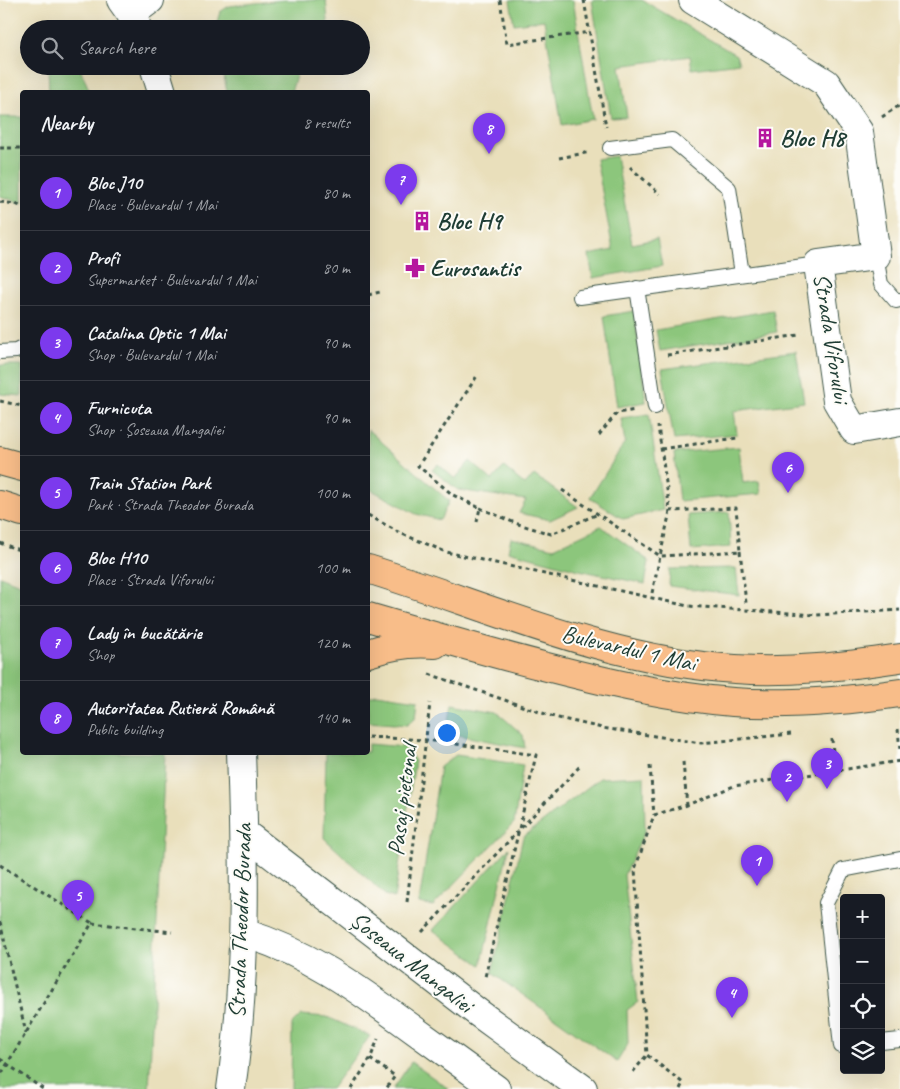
<!DOCTYPE html>
<meta charset="utf-8">
<style>
:root{--surface:#171b24;--page:#20242c;--text:#f1f3f6;--muted:#9ea1a6;--line:#363941;--accent:#7c3aed}
body{margin:0;font-family:Caveat,sans-serif;background:var(--page);color:var(--text)}
.controls{position:absolute;right:15px;bottom:15px;display:grid;overflow:hidden;border-radius:5px;box-shadow:0 5px 20px #0002}
.controls button{width:45px;height:45px;display:grid;place-items:center;padding:0;border:0;border-bottom:1px solid var(--line);background:var(--surface);color:var(--text);font:25px sans-serif}
.you{position:absolute;left:446px;top:732px;width:18px;height:18px;margin:-12px;border:4px solid #fff;border-radius:50%;background:#1a73e8;box-shadow:0 0 0 8px #1a73e833}
.badge{display:grid;place-items:center;width:32px;height:32px;border-radius:50%;background:var(--accent);color:#fff;font-size:16px;font-weight:700}
.pin{position:absolute;translate:-50% -41px;filter:drop-shadow(0 1px 2px #0008)}
.pin::after{content:'';position:absolute;top:26px;width:18px;height:15px;background:inherit;clip-path:polygon(0 0,100% 0,50% 100%)}
.list{margin:0;padding:0;list-style:none}
h2{display:flex;justify-content:space-between;align-items:center;height:65px;margin:0;padding:0 20px;font-size:21px}
h2 small{font-size:16px;font-weight:400;color:var(--muted)}
.list li{display:grid;grid-template-columns:32px 1fr auto;gap:15px;align-items:center;box-sizing:border-box;height:75px;padding:0 20px;border-top:1px solid var(--line)}
.list b{display:block;font-size:19px;white-space:nowrap}
.list p{margin:0;font-size:16px;white-space:nowrap;color:var(--muted)}
.list em{font-size:16px;font-style:normal;color:var(--muted)}
.icon{flex:none;width:28px;height:28px;fill:none;stroke:currentColor;stroke-width:2;stroke-linecap:round;stroke-linejoin:round}
.map{position:relative;flex:none;width:900px;height:1089px;overflow:hidden}
.search{position:absolute;background:var(--surface);box-shadow:0 5px 20px #0002;left:20px;top:20px;width:350px;height:55px;display:flex;align-items:center;gap:12px;box-sizing:border-box;padding:0 18px;border-radius:28px;color:var(--muted);font-size:19px}
.panel{position:absolute;background:var(--surface);box-shadow:0 5px 20px #0002;left:20px;top:90px;width:350px;height:665px;border-radius:5px}
.map>svg:first-child{display:block}
.green{fill:#8cc67b;stroke:#568258}
.lines{fill:none;stroke-linecap:round;stroke-linejoin:round}
.service-casing{stroke:#3d5548;stroke-width:16}
.minor-casing{stroke:#3d5548;stroke-width:30}
.tertiary-casing{stroke:#3d5548;stroke-width:30}
.primary-casing{stroke:#3d5548;stroke-width:30}
.path{stroke:#3d5548;stroke-width:3;stroke-dasharray:4 4;stroke-linecap:butt}
.service{stroke:#fff;stroke-width:14}
.minor{stroke:#fff;stroke-width:28}
.tertiary{stroke:#fff;stroke-width:28}
.primary{stroke:#f8bd89;stroke-width:28}
.labels{text-anchor:middle;dominant-baseline:central;stroke-width:4;stroke-linejoin:round;paint-order:stroke}
.poi-label{font-size:24px;font-weight:bold;fill:#1f3d34;stroke:#fdfcf7;text-anchor:start}
.street-label{font-size:24px;fill:#1f3d34;stroke:#fdfcf7}
</style>
<div class="map">
<svg width="900" height="1089" viewBox="0 0 900 1089">
<rect width="100%" height="100%" fill="#fdfcf7"/>
<filter id="ink" filterUnits="userSpaceOnUse"><feTurbulence type="fractalNoise" baseFrequency=".02" numOctaves="2"/><feDisplacementMap in="SourceGraphic" scale="10" xChannelSelector="R" yChannelSelector="G"/><feConvolveMatrix kernelMatrix="1 2 1 2 8 2 1 2 1" color-interpolation-filters="sRGB"/></filter>
<filter id="wash" filterUnits="userSpaceOnUse"><feTurbulence type="fractalNoise" baseFrequency=".0096" numOctaves="4" result="noise"/><feDisplacementMap in="SourceGraphic" scale="20" xChannelSelector="R" yChannelSelector="G"/><feGaussianBlur stdDeviation="1.12" result="paint"/><feColorMatrix in="noise" values="0 0 0 0 0 0 0 0 0 0 0 0 0 0 0 0 0 1.4 0 .05"/><feComposite in="paint" operator="in"/></filter>
<g filter="url(#wash)">
<rect width="100%" height="100%" fill="#e9dfbb"/>
<path class="green" d="M283,0H326L328,21L322,29H215L220,12L229,6Z
M510,0H573L593,119L562,125L544,20L514,24Z
M592,0H642L736,55L739,63L692,69L690,56L620,66L627,117L611,118Z
M48,66H79L90,92H49Z
M222,66H299L291,92H227Z
M0,117H22V203L0,196Z
M616,156L632,244L657,239L662,266L593,278L589,255L613,250L596,159Z
M773,310L777,332L660,351L656,330Z
M634,311L646,402L617,407L604,316Z
M796,351L804,402L734,411L737,434L674,440L662,369Z
M0,365H22V396L0,394Z
M649,414L663,510L623,519L590,498L625,442L621,418Z
M368,430L449,501L440,520L416,514L368,488Z
M739,447L743,483L759,481L761,494L679,501L674,453Z
M470,461L492,480L504,467L525,485L534,475L578,507L550,520L519,513L526,500L458,490L432,470L438,464L455,479Z
M729,512L731,547L691,550L688,515Z
M601,526L649,561L645,584L579,570L508,551L511,538L554,548Z
M736,568L739,595L669,586L670,569Z
M0,576L22,585V752L165,753L149,1089H0Z
M376,694L418,700L416,717L407,725L368,722V696Z
M452,704L497,712L523,735L525,748L458,735L449,721Z
M368,744L405,747L415,761L394,898L385,895L324,838L326,753L368,752Z
M456,755L523,765L514,823L433,906L419,903L440,767Z
M644,776L645,831L624,875L638,1002L627,1010L628,1044L617,1062L492,973L523,837L600,778Z
M509,848L481,965L433,930Z
M301,1015L327,1017L370,1036L331,1089H291L292,1024Z
M411,1062L449,1089H393Z"/>
</g>
<g filter="url(#ink)">
<g class="lines">
<defs>
<path id="service" d="M610,148L672,140L729,188L742,274
M876,256L881,284L896,301L900,300
M637,288L655,407
M580,297L818,264
M0,352L16,351L22,348
M881,1042L900,1040
M844,1046H841L826,903L843,870L900,859"/>
<path id="minor" d="M693,0L826,83L859,132L876,256L818,264L837,401L854,430L900,422
M131,14L150,0"/>
<path id="tertiary" d="M121,0L131,14L138,29
M154,66L162,92
M244,833L477,1012L583,1089
M244,933C306,952 354,986 406,1024C436,1046 466,1067 496,1089
M231,1089C247,978 245,865 241,752"/>
<path id="primary" d="M0,461L22,467
M0,505L22,512
M368,569C488,606 607,661 735,669C791,673 845,666 900,658
M368,617C426,634 484,651 543,666C605,682 669,697 733,702C789,706 845,701 900,693
M368,653C388,646 413,642 435,644"/>
</defs>
<use href="#service" class="service-casing"/>
<use href="#minor" class="minor-casing"/>
<use href="#tertiary" class="tertiary-casing"/>
<use href="#primary" class="primary-casing"/>
<path class="path" d="M500,0L507,44L590,32
M584,0L606,127
M882,117L900,105
M0,148H22
M559,158L590,152
M630,167L660,194
M0,202L16,204L22,207
M368,295L380,292
M667,355L799,335
M0,401L22,406
M599,435L617,413L636,410
M661,449L737,438
M562,490L660,556L740,551L736,508L670,511
M480,508L515,523L551,534L598,514
M368,515L400,533L446,552L688,606L817,615L900,610
M477,522L480,508L453,495L418,466L477,376
M0,543L22,551
M740,551L746,603
M652,593L670,511L658,426
M429,674L554,717L602,728L701,743L791,734
M898,729L900,751
M368,737L427,740L536,755L485,977
M832,739L834,770
M683,762L687,805
M650,766L654,815
M0,865L92,923L0,1076
M407,902L430,703
M0,922L26,1033
M92,923L172,932
M422,932L582,764
M0,1059L43,1089
M370,1059L395,1076L386,1089
M633,1072L647,1055
M351,1089L370,1059L378,1039
M680,1089L683,1083L647,1055L635,869L654,815L687,805L734,786L900,761"/>
<use href="#service" class="service"/>
<use href="#minor" class="minor"/>
<use href="#tertiary" class="tertiary"/>
<use href="#primary" class="primary"/>
</g>
</g>
<defs>
<symbol id="building-bare" viewBox="-9 -9 18 18"><path d="M-4-6H4V6H1V3H-1V6H-4ZM-2.5-4.3h1.7v1.8h-1.7ZM.8-4.3h1.7v1.8H.8ZM-2.5-1h1.7V.8h-1.7ZM.8-1h1.7V.8H.8Z" fill="#b5179e" stroke="#fdfcf7" stroke-width="2.5" paint-order="stroke"/></symbol>
<symbol id="pharmacy-bare" viewBox="-9 -9 18 18"><path d="M-2-6h4v4h4v4h-4v4h-4v-4h-4v-4h4Z" fill="#b5179e" stroke="#fdfcf7" stroke-width="2.5" paint-order="stroke"/></symbol>
</defs>
<g fill-rule="evenodd">
<use href="#building-bare" x="751" y="124" width="28" height="28"/>
<use href="#building-bare" x="408" y="207" width="28" height="28"/>
<use href="#pharmacy-bare" x="401" y="254" width="28" height="28"/>
</g>
<g class="labels">
<g class="poi-label">
<text x="780" y="138">Bloc H8</text>
<text x="437" y="221">Bloc H9</text>
<text x="430" y="268">Eurosantis</text>
</g>
<g class="street-label">
<text transform="translate(832 338) rotate(81)">Strada Viforului</text>
<text transform="translate(629 648) rotate(13)">Bulevardul 1 Mai</text>
<text transform="translate(402 800) rotate(-83)">Pasaj pietonal</text>
<text transform="translate(240 921) rotate(-88)">Strada Theodor Burada</text>
<text transform="translate(412 962) rotate(38)">Șoseaua Mangaliei</text>
</g>
</g>
</svg>
<div class="controls">
<button>+</button>
<button>−</button>
<button><svg class="icon" aria-label="locate" viewBox="0 0 24 24"><circle cx="12" cy="12" r="6"/><path d="M12 2v4M12 18v4M2 12h4M18 12h4"/></svg></button>
<button><svg class="icon" aria-label="layers" viewBox="0 0 24 24"><path d="M12 4l9 5-9 5-9-5zM3 14l9 5 9-5"/></svg></button>
</div>
<div class="you"></div>
<div class="pin badge" style="left:757px;top:886px">1</div>
<div class="pin badge" style="left:787px;top:802px">2</div>
<div class="pin badge" style="left:827px;top:789px">3</div>
<div class="pin badge" style="left:732px;top:1018px">4</div>
<div class="pin badge" style="left:78px;top:921px">5</div>
<div class="pin badge" style="left:788px;top:493px">6</div>
<div class="pin badge" style="left:401px;top:205px">7</div>
<div class="pin badge" style="left:489px;top:154px">8</div>
<div class="search"><svg class="icon" aria-label="search" viewBox="0 0 24 24"><circle cx="10" cy="10" r="6"/><path d="M15 15l6 6"/></svg>Search here</div>
<section class="panel">
<h2>Nearby<small>8 results</small></h2>
<ul class="list">
<li><span class="badge">1</span><div><b>Bloc J10</b><p>Place · Bulevardul 1 Mai</p></div><em>80 m</em></li>
<li><span class="badge">2</span><div><b>Profi</b><p>Supermarket · Bulevardul 1 Mai</p></div><em>80 m</em></li>
<li><span class="badge">3</span><div><b>Catalina Optic 1 Mai</b><p>Shop · Bulevardul 1 Mai</p></div><em>90 m</em></li>
<li><span class="badge">4</span><div><b>Furnicuta</b><p>Shop · Șoseaua Mangaliei</p></div><em>90 m</em></li>
<li><span class="badge">5</span><div><b>Train Station Park</b><p>Park · Strada Theodor Burada</p></div><em>100 m</em></li>
<li><span class="badge">6</span><div><b>Bloc H10</b><p>Place · Strada Viforului</p></div><em>100 m</em></li>
<li><span class="badge">7</span><div><b>Lady în bucătărie</b><p>Shop</p></div><em>120 m</em></li>
<li><span class="badge">8</span><div><b>Autoritatea Rutieră Română</b><p>Public building</p></div><em>140 m</em></li>
</ul>
</section>
</div>
